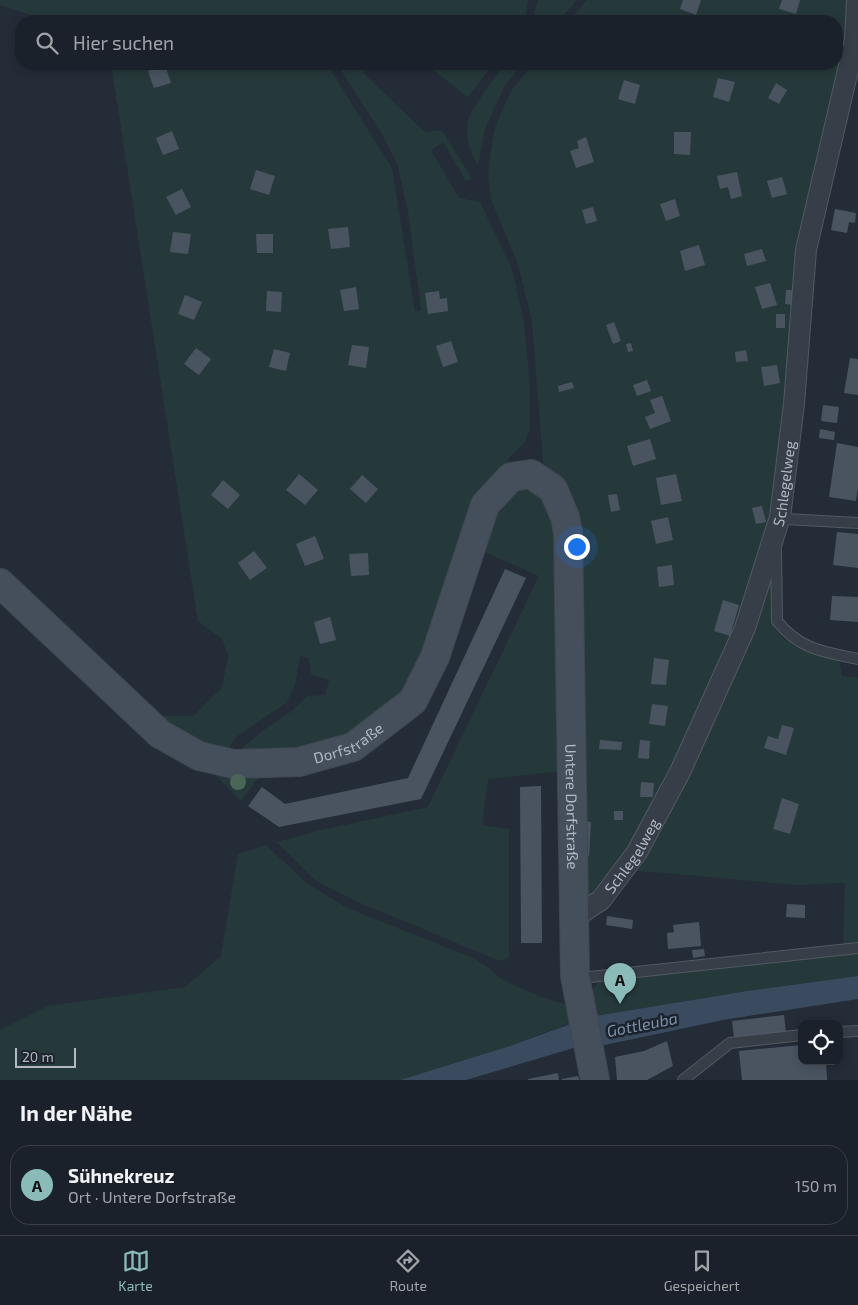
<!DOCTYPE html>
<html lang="de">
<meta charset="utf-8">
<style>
:root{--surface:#1b212a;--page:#242932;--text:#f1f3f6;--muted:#a0a3a8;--line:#393e47;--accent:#8bbbb9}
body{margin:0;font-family:"Exo 2",sans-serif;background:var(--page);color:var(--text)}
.controls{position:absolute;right:15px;bottom:15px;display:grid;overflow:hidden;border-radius:10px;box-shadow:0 2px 8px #0003}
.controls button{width:45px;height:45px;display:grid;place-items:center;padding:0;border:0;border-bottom:1px solid var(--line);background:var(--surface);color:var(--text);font:25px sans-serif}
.scale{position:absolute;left:15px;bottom:12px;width:61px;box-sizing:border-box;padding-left:5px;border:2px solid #b2b9c4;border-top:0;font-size:14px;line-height:18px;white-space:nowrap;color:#b2b9c4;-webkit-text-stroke:4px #1c232d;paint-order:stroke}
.you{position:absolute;left:576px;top:546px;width:18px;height:18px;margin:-12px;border:4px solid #fff;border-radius:50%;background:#1a73e8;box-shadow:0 0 0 8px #1a73e833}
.badge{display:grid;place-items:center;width:32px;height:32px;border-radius:50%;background:var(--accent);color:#111;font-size:16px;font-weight:700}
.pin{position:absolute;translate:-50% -41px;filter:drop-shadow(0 1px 2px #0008)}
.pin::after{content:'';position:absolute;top:26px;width:18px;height:15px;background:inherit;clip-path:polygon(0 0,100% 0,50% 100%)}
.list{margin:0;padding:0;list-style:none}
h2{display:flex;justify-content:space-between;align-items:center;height:65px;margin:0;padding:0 20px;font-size:21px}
h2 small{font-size:16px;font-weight:400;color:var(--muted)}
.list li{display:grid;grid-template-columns:32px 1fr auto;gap:15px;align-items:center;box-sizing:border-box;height:80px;margin:0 10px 10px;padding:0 10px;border:1px solid var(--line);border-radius:20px}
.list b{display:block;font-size:19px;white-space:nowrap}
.list p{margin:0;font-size:16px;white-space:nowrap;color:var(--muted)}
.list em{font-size:16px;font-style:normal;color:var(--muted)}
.icon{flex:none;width:28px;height:28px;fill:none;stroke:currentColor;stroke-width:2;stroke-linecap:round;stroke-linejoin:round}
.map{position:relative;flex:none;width:858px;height:1080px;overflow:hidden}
.search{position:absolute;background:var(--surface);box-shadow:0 2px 8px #0003;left:15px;right:15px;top:15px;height:55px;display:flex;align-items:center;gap:12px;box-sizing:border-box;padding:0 18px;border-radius:20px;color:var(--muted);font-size:19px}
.sheet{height:155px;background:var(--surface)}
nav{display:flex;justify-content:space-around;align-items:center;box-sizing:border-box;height:70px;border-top:1px solid var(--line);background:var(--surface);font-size:14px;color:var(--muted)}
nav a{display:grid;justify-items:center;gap:2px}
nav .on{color:var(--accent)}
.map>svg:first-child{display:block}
.green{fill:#26393a}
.water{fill:#3a4a5f}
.building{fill:#4a5461}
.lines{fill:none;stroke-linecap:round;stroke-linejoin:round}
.lane-casing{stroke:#525963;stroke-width:12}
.street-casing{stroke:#525963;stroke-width:22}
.secondary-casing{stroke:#404751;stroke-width:30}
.lane{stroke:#373e48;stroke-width:10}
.street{stroke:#373e48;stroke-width:20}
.secondary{stroke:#454e5b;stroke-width:28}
.tree{fill:#4b6559}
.labels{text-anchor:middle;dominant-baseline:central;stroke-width:5;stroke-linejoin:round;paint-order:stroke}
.street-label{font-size:15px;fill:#b2b9c4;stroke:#1c232d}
.water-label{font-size:16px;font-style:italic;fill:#7c90aa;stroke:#1c232d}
</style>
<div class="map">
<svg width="858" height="1080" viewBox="0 0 858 1080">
<rect width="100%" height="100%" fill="#242c38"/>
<path class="green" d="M0,0H528V1L526,14L521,21H49L0,5Z
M538,0H577L559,21H532Z
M587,0H852L779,484L763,551L712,693L630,850L593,898L584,896L550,473L543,461L532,322L518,264L491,200L488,177L490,157L495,127L511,91L533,64H837V21H569Z
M111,64H328L332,72L392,168L415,312L421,310L408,211L397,163L383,136L340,68V64H370L363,73L426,133L437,130L443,132L472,179L466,181L443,142L431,150L459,198L480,202L512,269L524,323L530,385V430L524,443L508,459L506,468L426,653L406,693L371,730L308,752L243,754L242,748L265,729L292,711L307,696L325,695L329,680L311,675L309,659L300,655L295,685L286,703L236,737L228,749L219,752L151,716H193L222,688L228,656L222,639L198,621Z
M425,64H493L468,97Z
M504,64H523L505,85L486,126L478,165C469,152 465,135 468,120C471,109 497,75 504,64Z
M527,486L539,491L557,520L567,972L561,971L562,771L488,779L482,825L509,829V957L500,961L353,900L315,880L277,842L321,830L428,807L539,576L480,550L503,494Z
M772,561C772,577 769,604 772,620C776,645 818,655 839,660L842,676L858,678V943L843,945L845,883L796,885L631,870Z
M209,768L262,773L241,801Z
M266,845L308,884L347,908L475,959L489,968L497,976L509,983L546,999L570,1005L573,1022L510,1046L400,1080H0V1030L48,1006L185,987L221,956L238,854Z
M858,952V976L747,991L595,1016C593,1000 587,988 604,979Z"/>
<path class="water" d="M858,976V999L723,1020L600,1046L595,1016L747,991Z
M573,1023L577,1047L466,1080H400L510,1046Z"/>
<path class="building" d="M683,0H701L696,15L680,9Z
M782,0H800L796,14L779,9Z
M165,65L171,83L154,88L148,71Z
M718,78L735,82L729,102L713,97Z
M624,80L640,85L635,104L618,99Z
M776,83L787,90L779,104L768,98Z
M172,131L179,149L163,155L156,138Z
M674,132H691L690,155L674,154Z
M586,137L594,162L576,168L570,151L579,148L577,141Z
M256,170L275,176L269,195L250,189Z
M737,172L742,196L731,199L728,187L720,189L717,176Z
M782,177L787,194L772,198L767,181Z
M182,189L191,207L176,215L166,197Z
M675,199L680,216L666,221L660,204Z
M593,207L597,221L586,224L582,210Z
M835,209L856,213L855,223L849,222L847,233L831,230Z
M348,227L350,247L331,249L328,229Z
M173,232L191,234L188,254L170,252Z
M256,234H273V253H257Z
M699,245L705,265L685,271L680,251Z
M762,249L766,261L747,266L744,254Z
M770,283L777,305L762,309L755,287Z
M356,287L359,309L344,311L340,290Z
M786,290H794L793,305L785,304Z
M267,291L282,292L281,312L266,311Z
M439,291L440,299L447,298L448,311L428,314L425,293Z
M185,295L202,302L194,320L178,314Z
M776,314H785V328H776Z
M614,322L621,341L613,344L606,325Z
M451,341L458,362L443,367L436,346Z
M631,343L633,351L628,352L626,344Z
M352,345L369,347L366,368L348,365Z
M196,348L211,359L199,375L184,364Z
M274,349L290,353L286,371L269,367Z
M746,350L748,361L736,362L735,352Z
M850,358L858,359V395L844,393Z
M777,365L780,383L764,386L761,367Z
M647,380L651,391L637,396L633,385Z
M572,382L574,388L559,392L558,386Z
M662,396L671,421L650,429L645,417L655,413L650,400Z
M823,405L839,407L837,423L821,421Z
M820,429L835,432L834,440L819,438Z
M650,439L656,459L633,466L627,446Z
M837,443L858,447V488L856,501L829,497Z
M299,474L318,490L305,505L286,490Z
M676,474L682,501L661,505L656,478Z
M362,475L378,489L366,503L350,489Z
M223,480L240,495L228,509L211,495Z
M617,494L620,510L611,512L608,495Z
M762,506L766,522L756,524L752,508Z
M668,517L673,540L656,544L651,521Z
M837,532L858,534V568L833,565Z
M315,536L324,559L305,566L296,544Z
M254,551L267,568L250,580L238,563Z
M368,553L369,575L351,576L349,554Z
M672,565L674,585L659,587L657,567Z
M505,569L526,578L421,799L279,827L248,806L262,787L285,804L408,778Z
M832,596L858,597V622L830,620Z
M723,600L739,605L730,636L714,631Z
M330,617L336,640L320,644L314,622Z
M654,658L669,660L666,685L651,684Z
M652,704L668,706L665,726L649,724Z
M782,725L794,728L786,755L764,748L768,736L778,739Z
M600,740L622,742L621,750L599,749Z
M640,740L650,741L649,759L638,758Z
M641,782L654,783L653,797H640Z
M541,786L542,943H521L520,787Z
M782,798L799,804L790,834L773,829Z
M614,811H623V820H614Z
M586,821L591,822L589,856H584Z
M787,904L805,905V918L786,917Z
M607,916L633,920L632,929L606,925Z
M699,922L701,946L668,949L667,933L674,932L673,925Z
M704,949L705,956L693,958L692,950Z
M784,1015L786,1032L734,1038L732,1021Z
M667,1041L673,1066L647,1080H617L615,1057L644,1051Z
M802,1045V1061H826L827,1080H742L739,1051Z
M558,1073L559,1080H528V1079Z
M578,1076L579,1080H562V1079Z"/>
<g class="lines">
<defs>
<path id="lane" d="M780,517L785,519L858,523
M776,550L777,621C800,650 825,652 858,659
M576,976L590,977L858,948
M839,1032L858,1031
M683,1080L730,1043L802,1035"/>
<g id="street">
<path id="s1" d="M575,917L601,900L637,852L680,772L745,628L773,539L780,517L794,404L806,250L855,40L857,0"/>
</g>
<g id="secondary">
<path id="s2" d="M0,583L160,734L199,756L234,764L299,762L353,747L413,701L435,657L485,505L511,477L531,474L553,489L565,517L568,532L575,976L595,1080"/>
</g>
</defs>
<use href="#lane" class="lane-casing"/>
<use href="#street" class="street-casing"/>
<use href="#secondary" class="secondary-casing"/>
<use href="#lane" class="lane"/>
<use href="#street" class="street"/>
<use href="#secondary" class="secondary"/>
</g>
<circle class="tree" cx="238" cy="782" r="8"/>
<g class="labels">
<g class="street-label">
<text stroke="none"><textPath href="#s1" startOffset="490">Schlegelweg</textPath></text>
<text stroke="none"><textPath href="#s2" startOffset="419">Dorfstraße</textPath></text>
<text stroke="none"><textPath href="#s2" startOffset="1112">Untere Dorfstraße</textPath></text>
<text stroke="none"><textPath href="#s1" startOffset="85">Schlegelweg</textPath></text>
</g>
<g class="water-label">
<text transform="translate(642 1024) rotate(-11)">Gottleuba</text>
</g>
</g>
</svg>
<div class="controls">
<button><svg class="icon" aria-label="locate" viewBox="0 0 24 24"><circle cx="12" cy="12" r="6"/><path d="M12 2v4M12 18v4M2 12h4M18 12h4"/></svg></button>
</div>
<div class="scale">20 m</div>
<div class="you"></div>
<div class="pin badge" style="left:620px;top:1004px">A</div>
<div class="search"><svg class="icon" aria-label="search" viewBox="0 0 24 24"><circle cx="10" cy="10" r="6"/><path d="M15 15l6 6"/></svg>Hier suchen</div>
</div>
<section class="sheet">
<h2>In der Nähe<small></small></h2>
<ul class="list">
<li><span class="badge">A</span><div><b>Sühnekreuz</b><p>Ort · Untere Dorfstraße</p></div><em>150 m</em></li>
</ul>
</section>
<nav>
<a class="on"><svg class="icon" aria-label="map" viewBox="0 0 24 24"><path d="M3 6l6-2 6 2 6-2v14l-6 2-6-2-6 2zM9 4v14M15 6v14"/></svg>Karte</a>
<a><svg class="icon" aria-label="directions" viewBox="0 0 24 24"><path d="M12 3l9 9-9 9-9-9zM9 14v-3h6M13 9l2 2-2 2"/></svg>Route</a>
<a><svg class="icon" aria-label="saved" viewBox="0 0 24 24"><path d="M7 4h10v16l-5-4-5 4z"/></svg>Gespeichert</a>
</nav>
